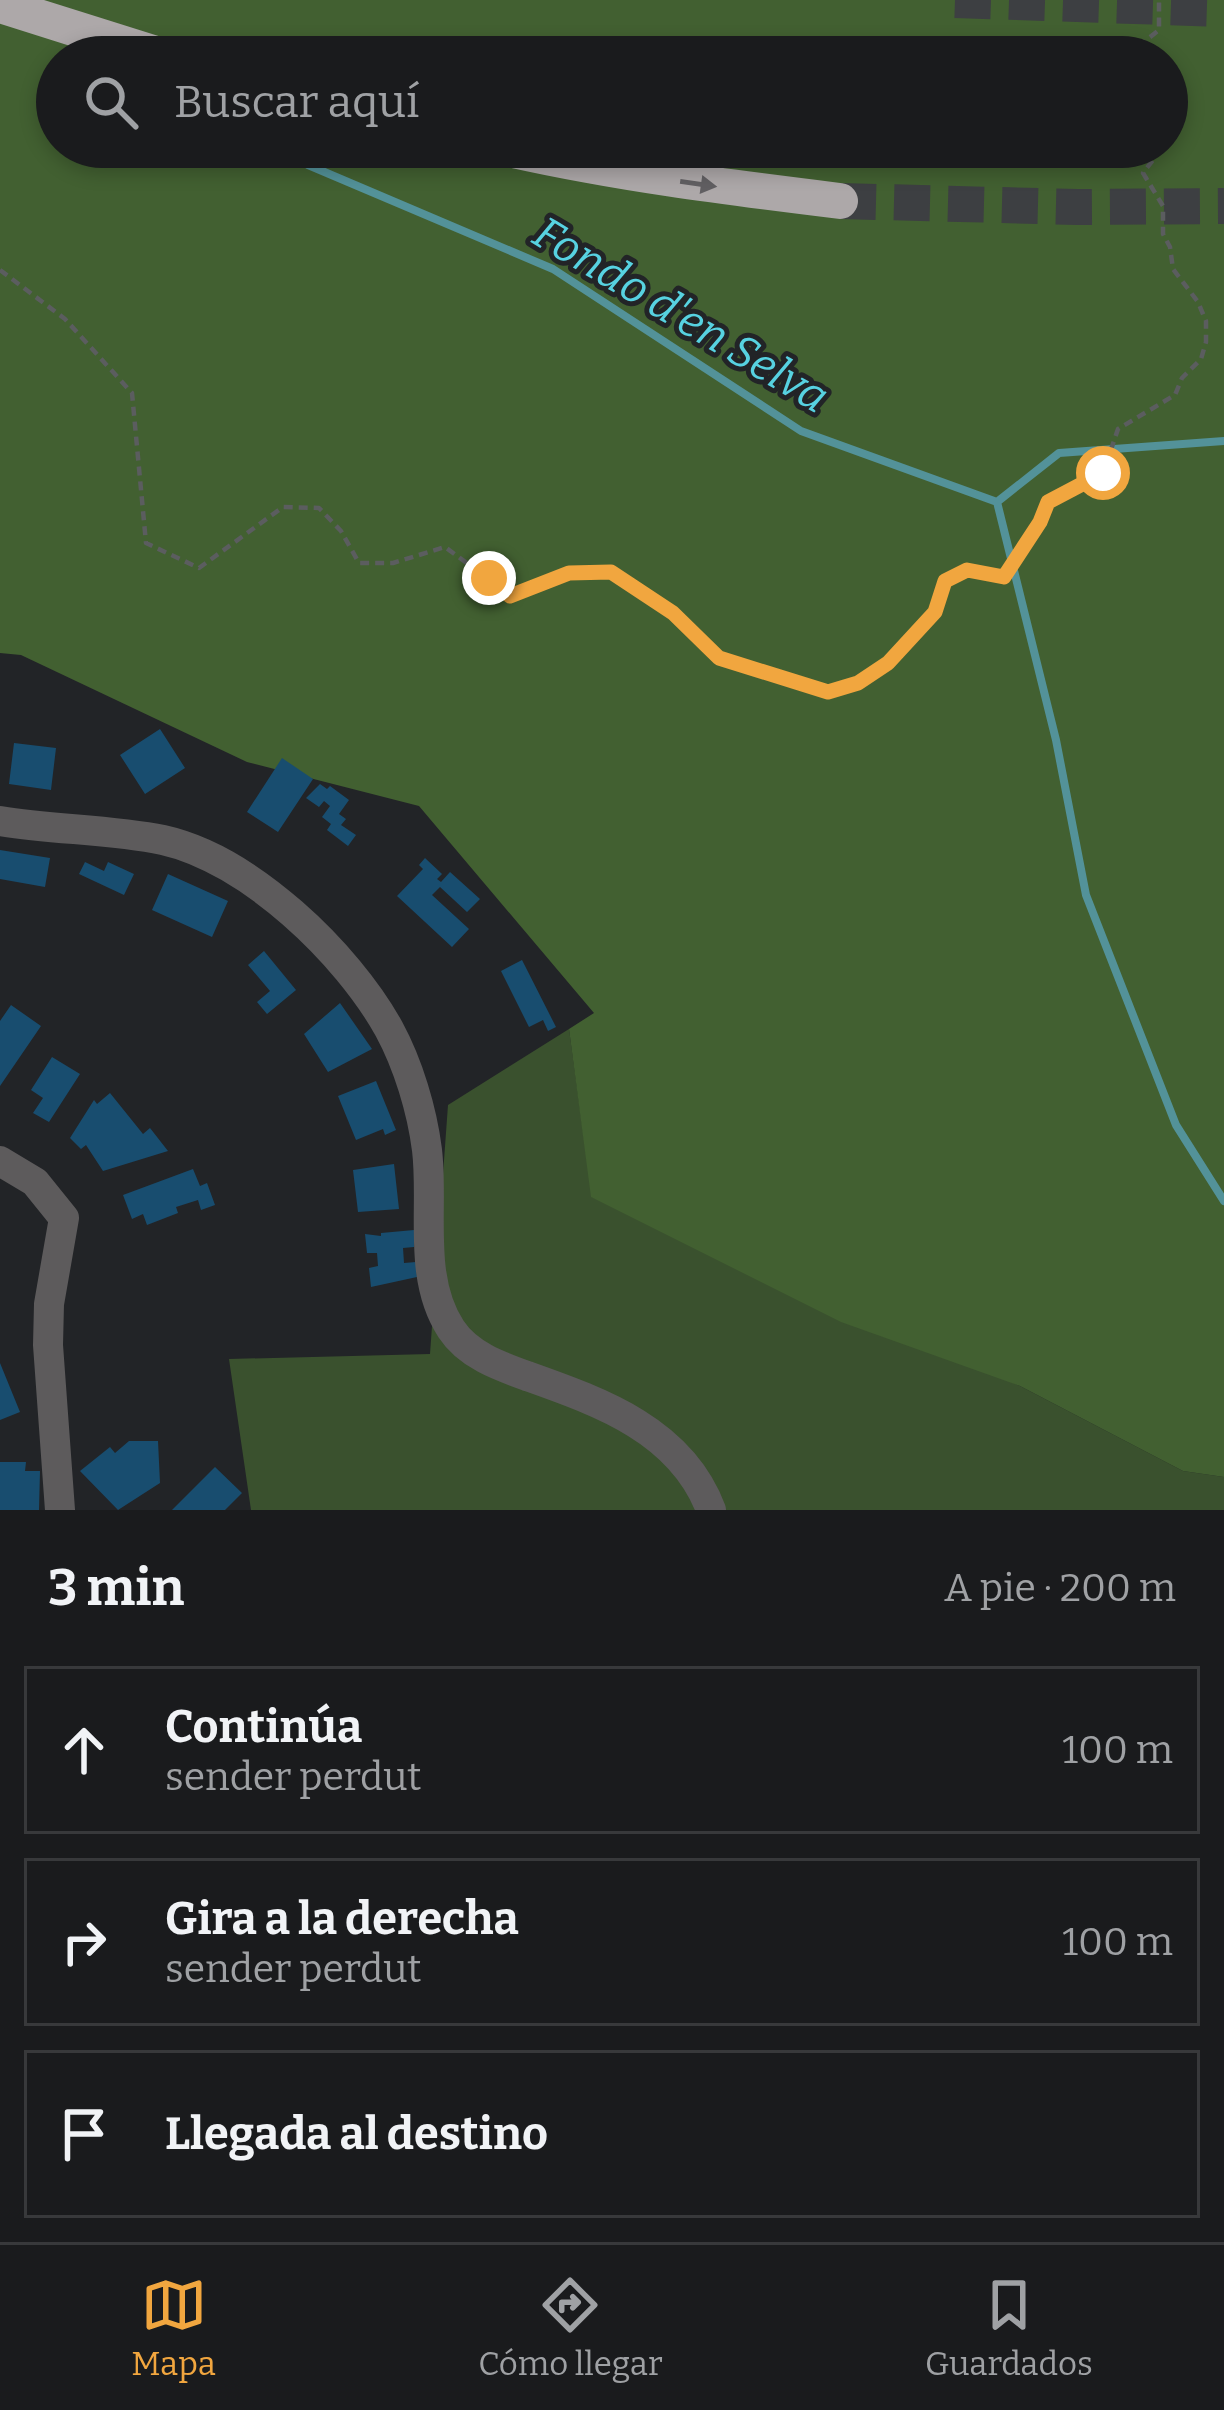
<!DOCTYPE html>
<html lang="es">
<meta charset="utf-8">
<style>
:root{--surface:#1a1b1d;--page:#232426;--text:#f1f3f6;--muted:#9fa1a4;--line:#38393b;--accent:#f1a63f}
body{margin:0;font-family:Bitter,serif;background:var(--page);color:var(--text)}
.stop{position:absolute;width:36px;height:36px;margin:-27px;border:9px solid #f1a63f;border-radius:50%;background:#fff}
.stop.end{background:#f1a63f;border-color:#fff;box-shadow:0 3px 12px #0008}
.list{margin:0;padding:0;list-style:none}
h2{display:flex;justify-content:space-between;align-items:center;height:156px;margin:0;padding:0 48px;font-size:51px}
h2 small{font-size:39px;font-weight:400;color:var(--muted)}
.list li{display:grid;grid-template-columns:78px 1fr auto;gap:36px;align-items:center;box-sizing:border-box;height:168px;margin:0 24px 24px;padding:0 24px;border:3px solid var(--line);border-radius:0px}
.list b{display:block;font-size:45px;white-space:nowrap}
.list p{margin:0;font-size:39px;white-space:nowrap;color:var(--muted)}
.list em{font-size:39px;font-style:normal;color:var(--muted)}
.icon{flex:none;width:66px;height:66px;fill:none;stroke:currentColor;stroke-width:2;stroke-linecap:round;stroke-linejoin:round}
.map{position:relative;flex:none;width:1224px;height:1510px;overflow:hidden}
.search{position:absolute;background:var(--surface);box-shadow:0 6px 18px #0003;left:36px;right:36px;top:36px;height:132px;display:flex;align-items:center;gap:30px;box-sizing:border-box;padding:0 42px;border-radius:66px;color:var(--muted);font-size:45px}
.sheet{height:732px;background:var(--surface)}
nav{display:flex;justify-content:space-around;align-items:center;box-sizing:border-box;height:168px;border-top:3px solid var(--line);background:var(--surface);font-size:33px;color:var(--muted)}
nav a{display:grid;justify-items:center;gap:6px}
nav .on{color:var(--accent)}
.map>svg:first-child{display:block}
.green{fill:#3a512e}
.forest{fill:#426031;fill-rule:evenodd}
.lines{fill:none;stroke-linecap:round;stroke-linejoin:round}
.stream{stroke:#539299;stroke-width:8}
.building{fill:#184d6f}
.highway-tunnel{stroke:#3d3f42;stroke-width:36;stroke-dasharray:36 18;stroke-linecap:butt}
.path{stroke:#5b5d5f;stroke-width:4.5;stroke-dasharray:9 6;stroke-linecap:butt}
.minor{stroke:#5d5b5c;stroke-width:30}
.highway{stroke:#ada8a9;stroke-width:36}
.oneway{fill:#615f62}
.route{stroke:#f1a63f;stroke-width:15}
.labels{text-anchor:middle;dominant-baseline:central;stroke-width:10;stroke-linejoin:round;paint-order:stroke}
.water-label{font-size:45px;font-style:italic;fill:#57d2e1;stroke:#222427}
</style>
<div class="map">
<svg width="1224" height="1510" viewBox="0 0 1224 1510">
<rect width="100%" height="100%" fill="#222427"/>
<path class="green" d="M569,1029L592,1197L1020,1386L1183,1471L1224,1477V1510H251L229,1359L430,1354L448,1105Z"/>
<path class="forest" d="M0,0H1224V1477L1183,1471L1020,1386L841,1322L591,1197L569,1029L594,1013L419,806L247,762L21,655L0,653ZM57,57H1167V147H57Z"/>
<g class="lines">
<path class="stream" d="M308,165L553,269L801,431L997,502L1059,453L1224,441
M997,502L1056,740L1086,895L1176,1125L1224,1201"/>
</g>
<path class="building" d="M160,729L185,768L145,794L120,755Z
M14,743L56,748L51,790L9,784Z
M282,758L313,779L278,832L247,812Z
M320,784L327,789L330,786L349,800L339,814L346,819L341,825L356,835L348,846L327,830L331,824L322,817L330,806L324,801L319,807L306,798Z
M0,850L50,858L45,887L0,879Z
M425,858L442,874L437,879L441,882L450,872L480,899L467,912L440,887L432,895L469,929L452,947L397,896L423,869L419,865Z
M85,862L104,871L108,862L134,874L124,895L79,874Z
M168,874L228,901L212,937L152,910Z
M264,951L296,990L267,1014L257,1002L270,991L248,965Z
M522,960L556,1027L548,1031L543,1020L529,1027L501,971Z
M340,1003L372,1049L328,1072L304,1034Z
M11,1005L41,1026L0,1086V1021Z
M52,1057L80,1074L49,1122L33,1113L43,1098L31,1090Z
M376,1081L396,1130L385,1135L383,1129L356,1140L338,1096Z
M110,1093L143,1134L150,1128L168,1151L103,1171L86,1145L81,1149L70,1138L94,1100L97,1104Z
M394,1164L399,1209L358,1212L353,1170Z
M193,1169L200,1186L207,1183L215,1205L201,1210L198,1200L176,1207L178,1213L147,1225L143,1214L132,1219L123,1195Z
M414,1230V1247L403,1248L404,1263L416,1262L417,1277L371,1287L369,1268L378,1266L377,1253H367L365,1234L381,1236V1233Z
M0,1363L20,1412L0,1420Z
M129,1441H158L160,1483L118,1510L80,1471L110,1447L115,1453Z
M0,1462H26L25,1471H40L39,1510H0Z
M215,1467L242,1493L225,1510H172Z"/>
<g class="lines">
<path class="highway-tunnel" d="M955,0L1224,9
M840,201L1078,207L1224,206"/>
<path class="path" d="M1132,57L1130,53L1159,30V0
M1167,105L1173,113L1167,135
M0,270L65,319L132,393L146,543L199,568L283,507L319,508L341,531L359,563H393L445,547L510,595L569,573L611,572L673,613L719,658L828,692L858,683L888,663L935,612L945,581L967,570L1004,576L1040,522L1048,502L1103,473L1118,429L1175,395L1182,378L1201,359L1206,342V321L1198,302L1173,269L1170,247L1163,234V206L1143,173L1163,147"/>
<path class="minor" d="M0,821C54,830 110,829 163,840C249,859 347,953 389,1029C408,1064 422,1110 427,1150C434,1208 417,1277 451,1329C468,1355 499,1366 527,1376C600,1402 681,1430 711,1510
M0,1161L35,1182L64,1218L49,1304L48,1345L60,1510"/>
<path class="highway" d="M0,5L165,57
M500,147C613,173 726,187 840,201"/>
</g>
<defs><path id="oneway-solid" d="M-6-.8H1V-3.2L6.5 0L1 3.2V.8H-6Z" transform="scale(3)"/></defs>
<use class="oneway" href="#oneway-solid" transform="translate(698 184) rotate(8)"/>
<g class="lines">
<path class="route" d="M489,578L510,596L569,573L611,572L673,613L719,658L828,692L858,683L888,663L935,612L945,581L967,570L1004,577L1040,522L1048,502L1103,473"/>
</g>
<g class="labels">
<g class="water-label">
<text transform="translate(681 315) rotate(31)">Fondo d'en Selva</text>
</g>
</g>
</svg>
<div class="stop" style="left:1103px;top:473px"></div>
<div class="stop end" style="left:489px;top:578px"></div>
<div class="search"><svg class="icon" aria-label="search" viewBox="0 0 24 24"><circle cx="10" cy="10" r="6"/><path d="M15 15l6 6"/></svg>Buscar aquí</div>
</div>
<section class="sheet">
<h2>3 min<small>A pie · 200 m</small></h2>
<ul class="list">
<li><svg class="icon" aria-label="ahead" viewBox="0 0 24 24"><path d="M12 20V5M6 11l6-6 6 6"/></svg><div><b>Continúa</b><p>sender perdut</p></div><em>100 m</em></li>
<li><svg class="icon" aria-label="right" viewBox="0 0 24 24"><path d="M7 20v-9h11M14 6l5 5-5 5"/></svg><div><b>Gira a la derecha</b><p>sender perdut</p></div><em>100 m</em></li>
<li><svg class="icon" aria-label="arrive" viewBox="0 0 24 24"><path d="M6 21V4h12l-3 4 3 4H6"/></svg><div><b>Llegada al destino</b></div></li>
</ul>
</section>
<nav>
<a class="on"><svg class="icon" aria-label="map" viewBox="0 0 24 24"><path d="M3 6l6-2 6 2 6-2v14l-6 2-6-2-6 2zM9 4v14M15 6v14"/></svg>Mapa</a>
<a><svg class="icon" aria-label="directions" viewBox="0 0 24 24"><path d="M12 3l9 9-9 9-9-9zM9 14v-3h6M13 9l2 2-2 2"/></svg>Cómo llegar</a>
<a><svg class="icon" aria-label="saved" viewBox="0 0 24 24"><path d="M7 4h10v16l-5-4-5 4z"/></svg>Guardados</a>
</nav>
